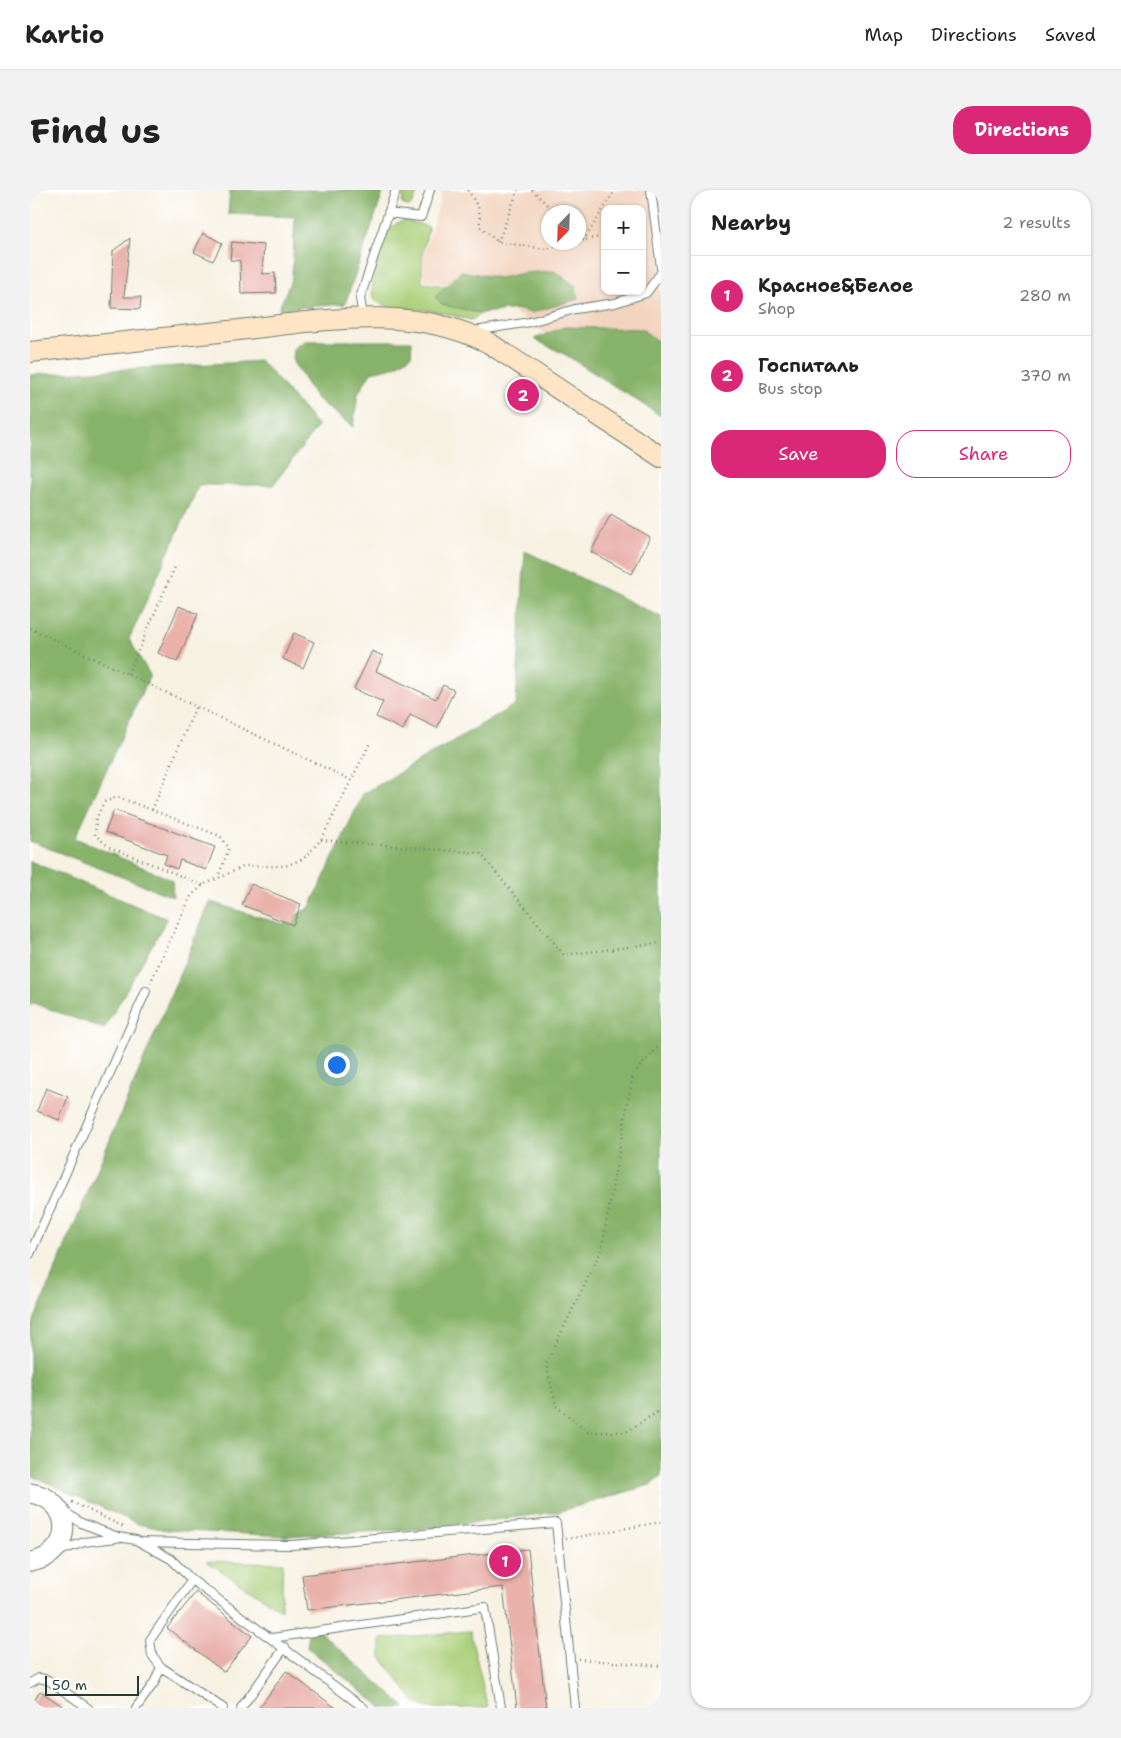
<!DOCTYPE html>
<meta charset="utf-8">
<style>
:root{--surface:#fff;--page:#f2f2f2;--text:#222;--muted:#767676;--line:#e0e0e0;--accent:#db2777}
body{margin:0;font-family:"Shantell Sans",sans-serif;background:var(--page);color:var(--text)}
.controls{position:absolute;right:15px;top:15px;display:grid;overflow:hidden;border-radius:10px;box-shadow:0 1px 4px #0004}
.controls button{width:45px;height:45px;display:grid;place-items:center;padding:0;border:0;border-bottom:1px solid var(--line);background:var(--surface);color:var(--text);font:25px sans-serif}
.compass{position:absolute;left:511px;top:15px;width:45px;height:45px;border-radius:50%;background:var(--surface);box-shadow:0 1px 4px #0004;rotate:203deg}
.scale{position:absolute;left:15px;bottom:12px;width:94px;box-sizing:border-box;padding-left:5px;border:2px solid #1f3d34;border-top:0;font-size:14px;line-height:18px;white-space:nowrap;color:#1f3d34;-webkit-text-stroke:4px #fff;paint-order:stroke}
.you{position:absolute;left:306px;top:874px;width:18px;height:18px;margin:-12px;border:4px solid #fff;border-radius:50%;background:#1a73e8;box-shadow:0 0 0 8px #1a73e833}
.badge{display:grid;place-items:center;width:32px;height:32px;border-radius:50%;background:var(--accent);color:#fff;font-size:16px;font-weight:700}
.pin{position:absolute;translate:-50% -50%;border:2px solid #fff;box-shadow:0 1px 5px #0006}
.list{margin:0;padding:0;list-style:none}
h2{display:flex;justify-content:space-between;align-items:center;height:65px;margin:0;padding:0 20px;font-size:21px}
h2 small{font-size:16px;font-weight:400;color:var(--muted)}
.list li{display:grid;grid-template-columns:32px 1fr auto;gap:15px;align-items:center;box-sizing:border-box;height:80px;padding:0 20px;border-top:1px solid var(--line)}
.list b{display:block;font-size:19px;white-space:nowrap}
.list p{margin:0;font-size:16px;white-space:nowrap;color:var(--muted)}
.list em{font-size:16px;font-style:normal;color:var(--muted)}
.actions{display:flex;gap:10px;padding:15px 20px}
.actions a{flex:1;padding:11px 0;border:1px solid var(--accent);border-radius:20px;text-align:center;font-size:18px;color:var(--accent)}
.actions .main{background:var(--accent);color:#fff}
.map{position:relative;flex:none;width:631px;height:1518px;overflow:hidden;border-radius:20px}
header{display:flex;align-items:center;gap:30px;box-sizing:border-box;height:70px;padding:0 25px;background:var(--surface);border-bottom:1px solid var(--line)}
header strong{font-size:24px}
nav{display:flex;gap:28px;margin-inline-start:auto;font-size:18px}
.intro{display:flex;align-items:center;justify-content:space-between;box-sizing:border-box;height:120px;padding:0 30px}
h1{margin:0;font-size:35px}
.button{padding:12px 22px;border-radius:20px;background:var(--accent);color:#fff;font-size:18px;font-weight:700}
main{display:flex;gap:30px;padding:0 30px}
aside{flex:1;background:var(--surface);border-radius:20px;box-shadow:0 1px 4px #0004}
.map>svg:first-child{display:block}
.built{fill:#f2d4be;fill-rule:evenodd}
.green{fill:#aacf79;stroke:#648656}
.forest{fill:#87b269;stroke:#53784e}
.building{fill:#e9b1aa}
.lines{fill:none;stroke-linecap:round;stroke-linejoin:round}
.service-casing{stroke:#6b7c71;stroke-width:10}
.tertiary-casing{stroke:#6b7c71;stroke-width:21}
.secondary-casing{stroke:#6b7c71;stroke-width:22}
.path{stroke:#6b7c71;stroke-width:2.5;stroke-dasharray:1 4;stroke-linecap:butt}
.service{stroke:#fff;stroke-width:8}
.tertiary{stroke:#fff;stroke-width:19}
.secondary{stroke:#fee5c5;stroke-width:20}
</style>
<header>
<strong>Kartio</strong>
<nav><a>Map</a><a>Directions</a><a>Saved</a></nav>
</header>
<div class="intro"><h1>Find us</h1><a class="button">Directions</a></div>
<main>
<div class="map">
<svg width="631" height="1518" viewBox="0 0 631 1518">
<rect width="100%" height="100%" fill="#fff"/>
<filter id="ink" filterUnits="userSpaceOnUse"><feTurbulence type="fractalNoise" baseFrequency=".02" numOctaves="2"/><feDisplacementMap in="SourceGraphic" scale="10" xChannelSelector="R" yChannelSelector="G"/><feConvolveMatrix kernelMatrix="1 2 1 2 8 2 1 2 1" color-interpolation-filters="sRGB"/></filter>
<filter id="wash" filterUnits="userSpaceOnUse"><feTurbulence type="fractalNoise" baseFrequency=".0096" numOctaves="4" result="noise"/><feDisplacementMap in="SourceGraphic" scale="20" xChannelSelector="R" yChannelSelector="G"/><feGaussianBlur stdDeviation="1.12" result="paint"/><feColorMatrix in="noise" values="0 0 0 0 0 0 0 0 0 0 0 0 0 0 0 0 0 1.4 0 .05"/><feComposite in="paint" operator="in"/></filter>
<g filter="url(#wash)">
<rect width="100%" height="100%" fill="#f7f1e2"/>
<path class="built" d="M413,0H631V221L449,99L394,90L393,68ZM575,19H612V101H575ZM518,22H548V52H518Z"/>
<path class="green" d="M374,0H388L383,13L379,17L372,14Z
M375,30L399,37L392,64V93L416,96L405,107L442,122L452,123L441,130C428,127 415,123 403,121C382,118 361,122 343,109C339,95 351,54 359,41C364,34 368,32 375,30Z
M176,1371L253,1373L251,1420Z
M440,1441L458,1518H397L384,1511L351,1467V1449Z"/>
<path class="forest" d="M200,0H354L315,114L249,119L262,87L265,27L198,24Z
M431,81L469,88L493,83L524,81L546,96L548,109L501,123L487,119L452,123L413,115L405,107Z
M534,137L612,139L631,154V226L536,165L504,149Z
M275,151H382L381,166L364,177L341,182L328,204L323,237L286,208L263,172L264,158Z
M231,171L288,236L243,295H169L99,449L120,485L45,648L142,690L143,707L0,651V185Z
M495,361L631,427V1287L620,1295L528,1322L390,1339L256,1346L136,1340L108,1334L0,1285V1140L180,712L253,734L280,717L333,604L486,514Z
M0,671L137,729L74,839L3,813L0,816Z
M281,1434L376,1518H352L277,1457Z"/>
<g id="blocks">
<path class="building" d="M173,43L192,53L183,71L164,62Z
M100,48L94,107H111L110,119L81,118L83,61Z
M202,52L234,55L232,84L245,83L246,103L211,104L210,71L200,70Z
M581,324L620,347L602,384L561,362Z
M149,416L168,424L147,472L128,463Z
M264,443L284,452L273,478L253,469Z
M342,461L353,466L346,481L406,509L413,495L424,500L407,538L380,525L373,540L346,527L353,512L324,499Z
M84,620L185,657L176,680L150,670L147,679L134,674L137,665L75,642Z
M221,694L271,714L263,735L212,715Z
M16,898L38,907L29,930L7,921Z
M498,1359L516,1518H487L473,1397L277,1420L272,1385Z
M166,1402L222,1446L194,1482L137,1438Z
M256,1481L306,1518H229Z
M10,1501L35,1518H0Z"/>
</g>
</g>
<g filter="url(#ink)">
<use href="#blocks" fill-opacity="0" stroke="#6b7c71" stroke-width="1"/>
<g class="lines">
<defs>
<path id="service" d="M621,0L631,78
M358,23L391,27L400,0
M333,126L330,108L366,0
M445,141L500,132L545,119L585,113L616,103L631,83
M0,1064L116,801
M34,1321L51,1333L88,1347L106,1350L141,1369L162,1390L334,1518
M110,1352L262,1355L526,1333L545,1518
M30,1361L54,1352L86,1348
M162,1390L120,1450L122,1465L131,1477L193,1518
M242,1448L455,1417L471,1518
M0,1493L9,1488L18,1490L58,1518
M106,1518L124,1493L131,1477
M211,1518L255,1457"/>
<path id="tertiary" d="M0,1303C45,1309 45,1366 0,1372"/>
<path id="secondary" d="M0,162C66,155 133,148 199,141C286,132 378,112 459,153L631,267"/>
</defs>
<use href="#service" class="service-casing"/>
<use href="#tertiary" class="tertiary-casing"/>
<use href="#secondary" class="secondary-casing"/>
<path class="path" d="M438,0L449,19L450,37L468,52L516,59L544,52
M502,0L525,22
M548,45L554,50L575,46
M548,51L554,50L585,0
M468,52L488,0
M612,57L620,60
M0,438L321,590
M98,484L145,377
M122,620L166,516
M291,650L450,663L534,765L631,753
M173,695L79,657L65,645L66,629L74,612L88,607L190,646L199,658L189,685
M120,793L161,706L173,695L215,676H255L273,669L291,650L341,551
M631,854L603,884L571,1061L516,1174L526,1216L558,1242H596L631,1220
M42,1312L94,1337
M536,1349L631,1332
M548,1469L631,1476"/>
<use href="#service" class="service"/>
<use href="#tertiary" class="tertiary"/>
<use href="#secondary" class="secondary"/>
</g>
</g>
</svg>
<div class="controls">
<button>+</button>
<button>−</button>
</div>
<svg class="compass" viewBox="-18 -18 36 36"><path d="M0-13l5 13h-10z" fill="#e53935"/><path d="M0 13l5-13h-10z" fill="#767676"/></svg>
<div class="scale">50 m</div>
<div class="you"></div>
<div class="pin badge" style="left:475px;top:1371px">1</div>
<div class="pin badge" style="left:493px;top:205px">2</div>
</div>
<aside>
<h2>Nearby<small>2 results</small></h2>
<ul class="list">
<li><span class="badge">1</span><div><b>Красное&amp;Белое</b><p>Shop</p></div><em>280 m</em></li>
<li><span class="badge">2</span><div><b>Госпиталь</b><p>Bus stop</p></div><em>370 m</em></li>
</ul>
<div class="actions"><a class="main">Save</a><a>Share</a></div>
</aside>
</main>
